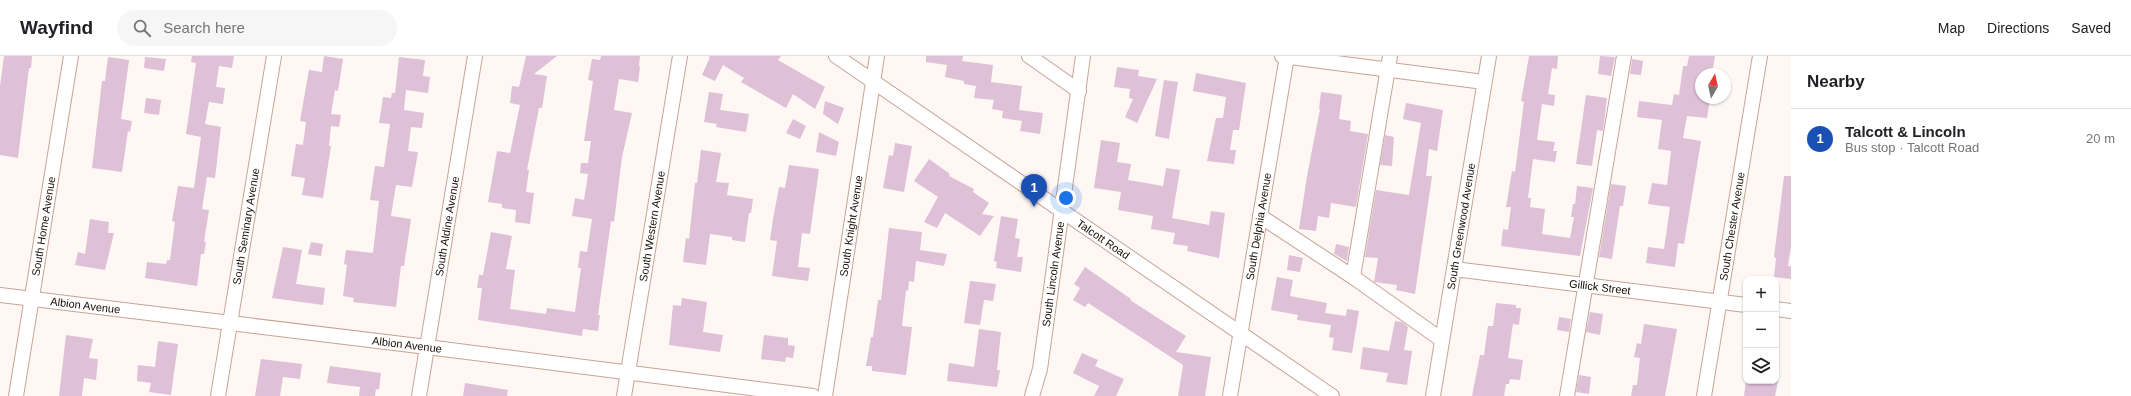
<!DOCTYPE html>
<meta charset="utf-8">
<style>
:root{--surface:#fff;--page:#f6f6f6;--text:#202124;--muted:#757577;--line:#e0e0e0;--accent:#2271a3}
body{margin:0;font-family:Arial,sans-serif;background:var(--page);color:var(--text)}
.controls{position:absolute;right:12px;bottom:12px;display:grid;overflow:hidden;border-radius:8px;box-shadow:0 1px 3px #0004}
.controls button{width:36px;height:36px;display:grid;place-items:center;padding:0;border:0;border-bottom:1px solid var(--line);background:var(--surface);color:var(--text);font:20px sans-serif}
.compass{position:absolute;left:1695px;top:12px;width:36px;height:36px;border-radius:50%;background:var(--surface);box-shadow:0 1px 3px #0004;rotate:9deg}
.you{position:absolute;left:1066px;top:142px;width:14px;height:14px;margin:-10px;border:3px solid #fff;border-radius:50%;background:#1a73e8;box-shadow:0 0 0 6px #1a73e833}
.badge{display:grid;place-items:center;width:26px;height:26px;border-radius:50%;background:var(--accent);color:#fff;font-size:13px;font-weight:700}
.pin{position:absolute;translate:-50% -33px;filter:drop-shadow(0 1px 2px #0008)}
.pin::after{content:'';position:absolute;top:21px;width:14px;height:12px;background:inherit;clip-path:polygon(0 0,100% 0,50% 100%)}
.list{margin:0;padding:0;list-style:none}
h2{display:flex;justify-content:space-between;align-items:center;height:52px;margin:0;padding:0 16px;font-size:17px}
h2 small{font-size:13px;font-weight:400;color:var(--muted)}
.list li{display:grid;grid-template-columns:26px 1fr auto;gap:12px;align-items:center;box-sizing:border-box;height:60px;padding:0 16px;border-top:1px solid var(--line)}
.list b{display:block;font-size:15px;white-space:nowrap}
.list p{margin:0;font-size:13px;white-space:nowrap;color:var(--muted)}
.list em{font-size:13px;font-style:normal;color:var(--muted)}
.icon{flex:none;width:22px;height:22px;fill:none;stroke:currentColor;stroke-width:2;stroke-linecap:round;stroke-linejoin:round}
.map{position:relative;flex:none;width:1791px;height:340px;overflow:hidden}
header{display:flex;align-items:center;gap:24px;box-sizing:border-box;height:56px;padding:0 20px;background:var(--surface);border-bottom:1px solid var(--line)}
header strong{font-size:19px}
nav{display:flex;gap:22px;margin-inline-start:auto;font-size:14px}
.search{width:280px;height:36px;background:var(--page);display:flex;align-items:center;gap:10px;box-sizing:border-box;padding:0 14px;border-radius:22px;color:var(--muted);font-size:15px}
main{display:flex}
aside{flex:1;background:var(--surface)}
.map>svg:first-child{display:block}
.building{fill:#dec0d7}
.lines{fill:none;stroke-linecap:round;stroke-linejoin:round}
.minor-casing{stroke:#c6a494;stroke-width:16}
.minor{stroke:#fff;stroke-width:14}
.labels{text-anchor:middle;dominant-baseline:central;stroke-width:3.5;stroke-linejoin:round;paint-order:stroke}
.street-label{font-size:11px;fill:#160b06;stroke:#fff7f4}
</style>
<header>
<strong>Wayfind</strong>
<div class="search"><svg class="icon" aria-label="search" viewBox="0 0 24 24"><circle cx="10" cy="10" r="6"/><path d="M15 15l6 6"/></svg>Search here</div>
<nav><a>Map</a><a>Directions</a><a>Saved</a></nav>
</header>
<main>
<div class="map">
<svg width="1791" height="340" viewBox="0 0 1791 340">
<rect width="100%" height="100%" fill="#fff7f4"/>
<path class="building" d="M4,0H32L31,12H29L18,102L0,99V30Z
M192,0H234L232,12L219,10L216,31L225,32L223,48L209,46L205,68L221,71L215,122L207,121L202,153L209,154L204,186H206L204,198H201L197,230L145,222L147,206L166,208L167,204H170L175,166L172,165L178,130L194,132L201,81L186,78L196,7L191,6Z
M324,0L343,3L338,35L335,34L331,58L341,59L339,71L331,70L329,90H331L323,142L302,139L305,122L291,120L296,88L303,89L306,66L300,65L309,14L322,16Z
M526,0H557L534,18L547,20L542,52H539L527,114H529L526,136L534,137L530,168L515,166L516,154L502,152V148L488,146L497,95L510,97L520,49L510,47L512,30L519,31Z
M601,0H640L639,10L640,11L638,26L619,23L614,54L632,57L622,101L614,166L611,165L598,259H600L598,275L583,273L582,280L478,264L482,232H477L479,219H483L491,176L512,180L506,213L515,214L510,253L546,258L547,252L575,256L581,212H578L580,195L587,196L592,163L572,160L575,142L584,144L588,118L580,117L581,107H588L591,85H584L593,25L588,24L592,3L600,4Z
M708,0H781L778,4L825,31L815,53L793,38L786,52L741,26L744,22L723,9L715,25L702,19L710,1Z
M926,0H963L962,5L993,9L991,26L1022,30L1019,54L1043,57L1040,78L1020,75L1022,65L1002,62L1003,55L992,53L994,44L974,42L976,30L964,28V25L945,21L947,9L926,6Z
M1529,0H1558L1557,13L1552,12L1548,38L1555,39L1554,50L1542,48L1537,84L1555,86L1553,95H1557L1555,106L1533,103L1528,142H1531L1530,151L1545,153L1542,178L1570,182L1574,161H1571L1573,148H1575L1577,130L1593,132L1580,200L1501,190L1503,173L1508,174L1511,151H1506L1512,115L1515,116L1524,46L1521,45Z
M1600,0L1615,1L1611,20L1598,18Z
M1689,0H1715L1712,18H1701V42L1710,43L1707,62L1687,60L1683,82L1701,85L1684,188L1678,187L1675,211L1646,207L1648,191L1664,193L1670,151L1648,148L1652,127L1667,129L1671,95L1658,93L1662,64L1637,61L1639,45L1672,49L1674,38L1679,39L1683,10H1687Z
M108,1L129,4L121,63L132,65L130,76L128,75L122,116L92,112L102,25H105Z
M145,1L166,3L164,15L144,12Z
M399,1L425,4L423,20L430,21L428,37L406,34L404,54L424,57L422,72L411,71L408,95L418,96L412,131L396,129L391,160L411,163L404,210H401L396,251L353,246L354,242L343,240L347,209L344,208L346,194L373,197L379,145L370,144L375,110L384,111L390,68L379,67L383,41L391,42L392,37H395Z
M1632,3L1643,5L1641,19L1630,18Z
M1117,11L1139,14L1138,20L1157,23L1137,67L1125,61L1133,43L1129,42L1130,33L1114,31Z
M1196,17L1246,27L1239,74H1233L1230,94H1236L1234,108L1207,105L1216,62H1223L1226,41L1193,35Z
M1164,24L1178,26L1169,83L1155,80Z
M709,36L723,38L720,54L749,58L746,76L716,71L717,68L704,66Z
M1321,36L1342,39L1339,63L1351,65L1350,75L1368,78L1356,151L1331,147L1329,162L1318,160L1316,175L1299,173L1307,120L1320,53H1319Z
M1586,39L1607,42L1603,75L1597,74L1592,110L1576,108Z
M146,42L161,44L159,59L144,57Z
M825,45L844,52L838,68L823,58Z
M1406,47L1443,54L1437,95L1429,93L1426,120H1432L1415,238L1396,234L1397,229L1374,226L1378,202L1365,201L1376,134L1409,139L1421,67L1403,63Z
M793,63L806,70L800,83L786,77Z
M819,76L839,86L836,100L816,96Z
M1385,79L1394,81L1392,110L1380,109Z
M1101,84L1120,87L1117,106L1131,108L1128,124L1163,130L1166,112L1180,114L1172,162L1209,169L1211,155L1225,157L1219,202L1187,195L1188,190L1173,188L1175,177L1151,173L1153,160L1118,154L1121,136L1094,132Z
M895,87L912,90L904,136L883,132L889,99L893,100Z
M701,94L721,97L716,126L729,127L727,139L753,143L751,157H749L745,186L732,184V181L710,178L706,209L683,206L686,182L689,183L695,127H697Z
M929,103L950,118L949,120L974,133L973,136L989,147L982,158L994,160L980,180L945,157L937,172L924,166L938,141L914,125Z
M789,109L819,113L810,178L802,177L798,211L810,212L808,225L772,220L777,185L770,184L773,163L779,131L785,132Z
M1784,120H1791V190L1788,210H1791V223L1774,221L1776,202L1774,201Z
M1611,128L1626,130L1623,150H1620L1612,203L1599,201Z
M1001,160L1018,163L1015,182L1020,183L1017,201H1023L1021,216L996,212L997,206L994,205Z
M90,163L109,166L108,177H114L105,214L75,209L78,196L85,198Z
M889,172L922,176L920,194L947,198L944,210L916,205L914,226L909,225L908,235L906,234L902,270L912,271L906,319L872,315V310H866L871,281H873L878,244H881Z
M311,186L323,188L321,200L308,198Z
M1336,188L1349,191L1347,205L1334,198Z
M283,191L302,194L296,228L325,232L323,249L272,242Z
M1289,199L1303,202L1300,216L1287,214Z
M1085,211L1131,243L1130,244L1186,280L1176,296L1211,301L1205,340H1178L1183,309L1088,247L1085,251L1073,244L1080,232L1074,228Z
M1277,221L1293,224L1290,240L1327,247L1325,257L1346,260L1347,253L1359,255L1352,297L1332,294L1334,282L1329,281L1331,269L1297,264L1298,259L1271,254Z
M970,225L996,228L993,245L984,244L980,269L964,267Z
M682,242L707,246L703,276L723,279L720,296L669,289L673,249L681,250Z
M1496,247L1516,249V252H1521L1519,269L1513,268L1508,302L1523,304L1520,324L1510,323L1509,328H1506L1504,340H1472L1480,299H1484L1488,270H1493Z
M1590,256L1603,258L1600,279L1586,276Z
M1559,261L1571,263L1569,276L1557,274Z
M1395,265L1402,266L1408,271L1404,294L1412,295L1407,329L1386,326L1388,317L1360,313L1363,291L1389,295Z
M1644,268L1677,273L1665,340H1631L1633,329H1637L1640,302L1634,301L1637,287L1641,288Z
M979,273L1001,276L997,314H1000L997,331L947,325L949,307L974,311Z
M66,279L93,283L89,302L98,303L96,324L84,322L82,340H59Z
M764,279L788,282V289L795,290L793,302L786,301L785,306L761,303Z
M158,285L178,288L171,339L149,336L151,327L137,325L138,309L155,311Z
M1082,297L1098,304L1095,310L1124,323L1116,340H1094L1099,330L1073,317Z
M261,303L302,308L300,323L283,321L280,340H255Z
M330,310L381,317L379,334L376,333L375,340H359L360,331L327,327Z
M1579,319L1591,321L1589,338L1576,336Z
M1746,325H1778L1775,340H1744Z
M465,327L508,334L507,340H463Z"/>
<g class="lines">
<defs>
<g id="minor">
<path id="s1" d="M836,0L1332,340"/>
<path d="M1029,0L1079,35"/>
<path d="M1282,0L1484,26"/>
<path d="M1260,160L1353,221L1442,284"/>
<path id="s2" d="M1454,213L1746,249"/>
<path d="M1353,221L1390,0"/>
<path id="s3" d="M0,239L427,291L813,340"/>
<path d="M1776,253L1791,255"/>
<path id="s4" d="M16,340L71,0"/>
<path id="s5" d="M218,340L274,0"/>
<path id="s6" d="M419,340L475,0"/>
<path id="s7" d="M624,340L680,0"/>
<path id="s8" d="M825,340L877,0"/>
<path id="s9" d="M1032,340L1040,313L1083,0"/>
<path id="s10" d="M1230,340L1287,0"/>
<path id="s11" d="M1433,340L1489,0"/>
<path d="M1567,340L1624,0"/>
<path id="s12" d="M1704,340L1760,0"/>
</g>
</defs>
<use href="#minor" class="minor-casing"/>
<use href="#minor" class="minor"/>
</g>
<g class="labels">
<g class="street-label">
<text stroke="none"><textPath href="#s4" startOffset="172">South Home Avenue</textPath></text>
<text stroke="none"><textPath href="#s5" startOffset="172">South Seminary Avenue</textPath></text>
<text stroke="none"><textPath href="#s6" startOffset="172">South Aldine Avenue</textPath></text>
<text stroke="none"><textPath href="#s7" startOffset="172">South Western Avenue</textPath></text>
<text stroke="none"><textPath href="#s8" startOffset="172">South Knight Avenue</textPath></text>
<text stroke="none"><textPath href="#s10" startOffset="172">South Delphia Avenue</textPath></text>
<text stroke="none"><textPath href="#s11" startOffset="172">South Greenwood Avenue</textPath></text>
<text stroke="none"><textPath href="#s12" startOffset="172">South Chester Avenue</textPath></text>
<text stroke="none"><textPath href="#s1" startOffset="324">Talcott Road</textPath></text>
<text stroke="none"><textPath href="#s9" startOffset="124">South Lincoln Avenue</textPath></text>
<text stroke="none"><textPath href="#s2" startOffset="147">Gillick Street</textPath></text>
<text stroke="none"><textPath href="#s3" startOffset="86">Albion Avenue</textPath></text>
<text stroke="none"><textPath href="#s3" startOffset="410">Albion Avenue</textPath></text>
</g>
</g>
</svg>
<div class="controls">
<button>+</button>
<button>−</button>
<button><svg class="icon" aria-label="layers" viewBox="0 0 24 24"><path d="M12 4l9 5-9 5-9-5zM3 14l9 5 9-5"/></svg></button>
</div>
<svg class="compass" viewBox="-18 -18 36 36"><path d="M0-13l5 13h-10z" fill="#e53935"/><path d="M0 13l5-13h-10z" fill="#757577"/></svg>
<div class="you"></div>
<div class="pin badge" style="left:1034px;top:151px;background:#1a4fb4">1</div>
</div>
<aside>
<h2>Nearby<small></small></h2>
<ul class="list">
<li><span class="badge" style="background:#1a4fb4">1</span><div><b>Talcott &amp; Lincoln</b><p>Bus stop · Talcott Road</p></div><em>20 m</em></li>
</ul>
</aside>
</main>
